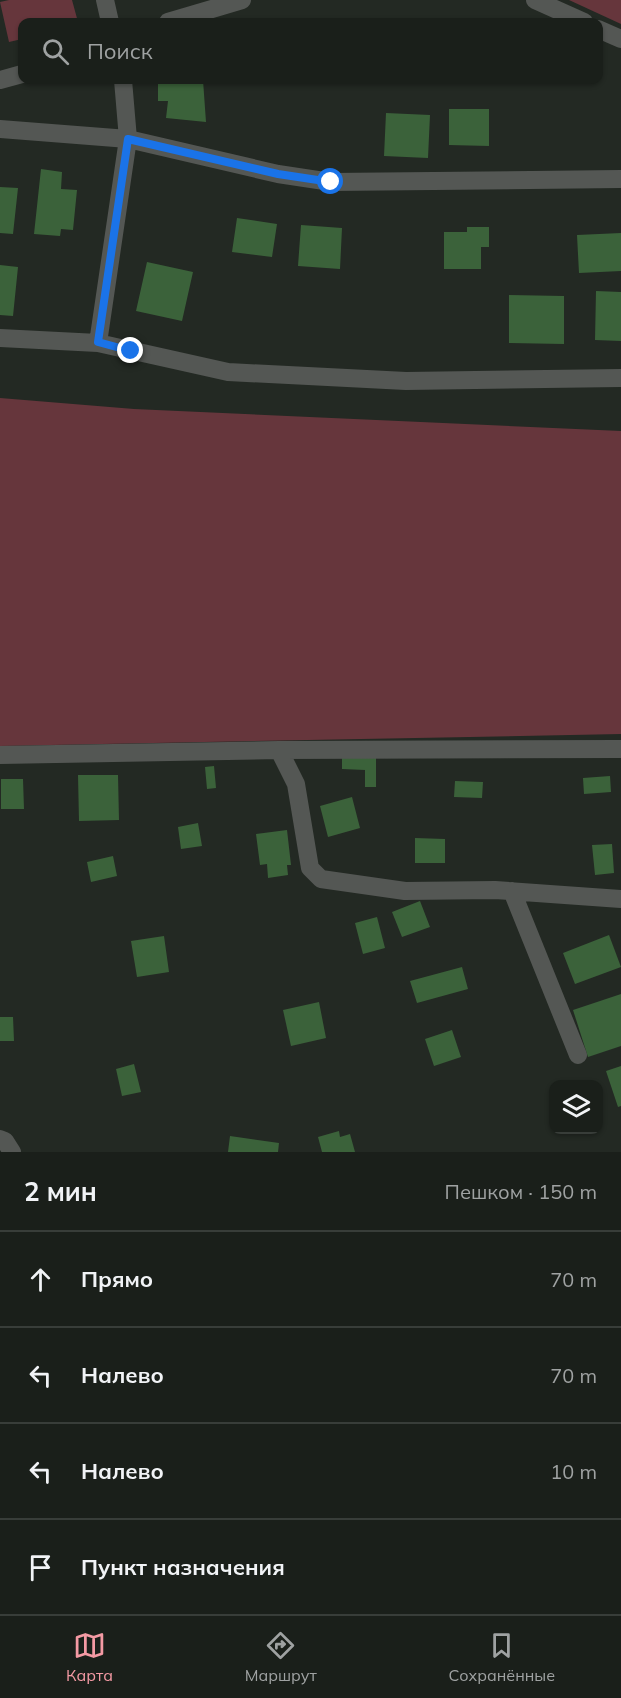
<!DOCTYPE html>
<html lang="ru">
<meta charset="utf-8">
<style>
:root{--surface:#1a1f1a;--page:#272c27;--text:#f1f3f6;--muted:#9fa2a2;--line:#383d39;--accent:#f49aa4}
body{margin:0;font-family:Mulish,sans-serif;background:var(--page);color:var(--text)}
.controls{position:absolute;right:18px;bottom:18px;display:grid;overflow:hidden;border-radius:12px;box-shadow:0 2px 4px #0004}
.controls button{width:54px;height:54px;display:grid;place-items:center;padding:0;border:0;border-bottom:2px solid var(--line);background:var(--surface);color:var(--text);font:30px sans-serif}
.stop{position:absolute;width:18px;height:18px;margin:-14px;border:4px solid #1a73e8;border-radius:50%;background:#fff}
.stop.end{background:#1a73e8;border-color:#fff;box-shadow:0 2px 6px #0008}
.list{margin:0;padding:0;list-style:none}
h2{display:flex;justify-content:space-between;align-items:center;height:78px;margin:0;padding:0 24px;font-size:26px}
h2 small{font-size:20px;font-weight:400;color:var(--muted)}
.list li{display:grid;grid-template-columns:39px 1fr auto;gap:18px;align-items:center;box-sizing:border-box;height:96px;padding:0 24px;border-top:2px solid var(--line)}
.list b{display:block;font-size:22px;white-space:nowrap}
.list em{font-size:20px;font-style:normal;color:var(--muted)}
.icon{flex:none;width:33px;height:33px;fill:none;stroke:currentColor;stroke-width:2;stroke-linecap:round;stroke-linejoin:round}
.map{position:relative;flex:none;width:621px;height:1152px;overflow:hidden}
.search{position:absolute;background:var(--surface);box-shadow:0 2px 4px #0004;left:18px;right:18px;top:18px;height:66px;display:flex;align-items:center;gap:15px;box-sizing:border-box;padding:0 21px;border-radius:12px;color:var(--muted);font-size:22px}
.sheet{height:462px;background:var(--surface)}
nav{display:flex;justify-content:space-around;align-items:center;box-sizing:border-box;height:84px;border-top:2px solid var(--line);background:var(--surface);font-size:16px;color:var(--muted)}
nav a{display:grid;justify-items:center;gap:3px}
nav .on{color:var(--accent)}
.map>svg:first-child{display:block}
.green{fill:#66363c}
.building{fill:#3b623a}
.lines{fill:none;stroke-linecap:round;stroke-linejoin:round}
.minor{stroke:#545754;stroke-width:18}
.route{stroke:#1a73e8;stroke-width:8}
</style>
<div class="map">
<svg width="621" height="1152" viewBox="0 0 621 1152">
<rect width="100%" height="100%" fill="#232923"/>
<path class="green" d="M9,0H72L78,22H22V39L9,42L0,2Z
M569,0H621V24Z
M0,398L134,409L621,431V734L0,746Z"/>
<path class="building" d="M167,80H203L206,122L166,118L168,101H158V82H167Z
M440,80H495V81L441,84Z
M449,109H489V146L449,145Z
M386,113L430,115L428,158L384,156Z
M41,169L62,172L61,189L77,190L73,230L61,229L60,236L34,234Z
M0,187L18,188L13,234L0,233Z
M237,218L277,224L272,257L232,252Z
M301,225L342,228L340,269L298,266Z
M467,227H489V247H481V269H444V232H467Z
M621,233V271L579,273L577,235Z
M147,262L193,272L182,321L136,311Z
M0,265L18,267L13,316L0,315Z
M596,291L621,292V341L595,340Z
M509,295L564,296V344L509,343Z
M342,758H376V787H365V770L342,769Z
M214,766L216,788L207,789L205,767Z
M78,775H118L119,820L79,821Z
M610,776L611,792L584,794L583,778Z
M1,779H23L24,809H1Z
M455,781L483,782L482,798L454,797Z
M352,797L360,828L328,837L320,806Z
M198,823L202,846L181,849L178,827Z
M287,830L291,865H287L288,875L268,878L267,864L260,865L256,834Z
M415,838L445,839V863H415Z
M612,844L614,873L595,875L592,845Z
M113,856L117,876L91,882L87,862Z
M420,901L430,927L402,937L392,912Z
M377,917L385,948L363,954L355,923Z
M609,935L621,967L575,984L563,953Z
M164,936L169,972L137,977L131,941Z
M462,967L468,989L417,1003L410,981Z
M621,994V1046L588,1057L573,1010Z
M319,1002L326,1038L291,1046L283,1010Z
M0,1017H13L14,1041H0Z
M452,1030L461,1057L434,1066L425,1039Z
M134,1064L141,1092L122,1096L116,1069Z
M621,1066V1106L618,1107L606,1071Z
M339,1131L340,1137L350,1134L355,1152H322L318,1137Z
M230,1136L279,1143L278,1152H228Z"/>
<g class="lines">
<path class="minor" d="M105,0L110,22
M535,0L584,22
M168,22L242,0
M598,29L621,39
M0,80L22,74
M0,129L128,139L278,174L331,182L621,179
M0,338L98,343L228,372L406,381L621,378
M98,343L128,139L123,80
M279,750L296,784L310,868L321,879L405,891L495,890L621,899
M0,755L279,750L621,749
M512,891L578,1055
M0,1139L5,1141L12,1152"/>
</g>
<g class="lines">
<path class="route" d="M131,351L98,342L128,139L278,174L331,182"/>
</g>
</svg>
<div class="controls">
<button><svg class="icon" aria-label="layers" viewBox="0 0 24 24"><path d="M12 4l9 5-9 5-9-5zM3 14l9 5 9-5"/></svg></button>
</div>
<div class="stop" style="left:331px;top:182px"></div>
<div class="stop end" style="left:131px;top:351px"></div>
<div class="search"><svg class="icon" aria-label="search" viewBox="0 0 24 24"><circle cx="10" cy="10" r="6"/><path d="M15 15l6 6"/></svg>Поиск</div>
</div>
<section class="sheet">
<h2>2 мин<small>Пешком · 150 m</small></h2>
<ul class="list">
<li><svg class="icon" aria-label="ahead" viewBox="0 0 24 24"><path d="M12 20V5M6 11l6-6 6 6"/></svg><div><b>Прямо</b></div><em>70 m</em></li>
<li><svg class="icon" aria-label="left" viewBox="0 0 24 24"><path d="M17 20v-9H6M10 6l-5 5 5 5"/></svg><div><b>Налево</b></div><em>70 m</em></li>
<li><svg class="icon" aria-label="left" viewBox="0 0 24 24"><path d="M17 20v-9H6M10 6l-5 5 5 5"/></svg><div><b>Налево</b></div><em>10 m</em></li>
<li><svg class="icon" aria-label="arrive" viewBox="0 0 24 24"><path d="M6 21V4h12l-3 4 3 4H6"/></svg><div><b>Пункт назначения</b></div></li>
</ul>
</section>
<nav>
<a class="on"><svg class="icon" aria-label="map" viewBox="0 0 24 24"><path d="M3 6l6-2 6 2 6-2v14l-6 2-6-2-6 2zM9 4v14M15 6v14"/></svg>Карта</a>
<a><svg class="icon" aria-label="directions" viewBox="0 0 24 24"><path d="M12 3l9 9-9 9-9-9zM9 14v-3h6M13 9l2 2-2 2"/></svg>Маршрут</a>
<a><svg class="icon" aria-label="saved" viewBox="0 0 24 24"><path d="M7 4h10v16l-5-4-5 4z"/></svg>Сохранённые</a>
</nav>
